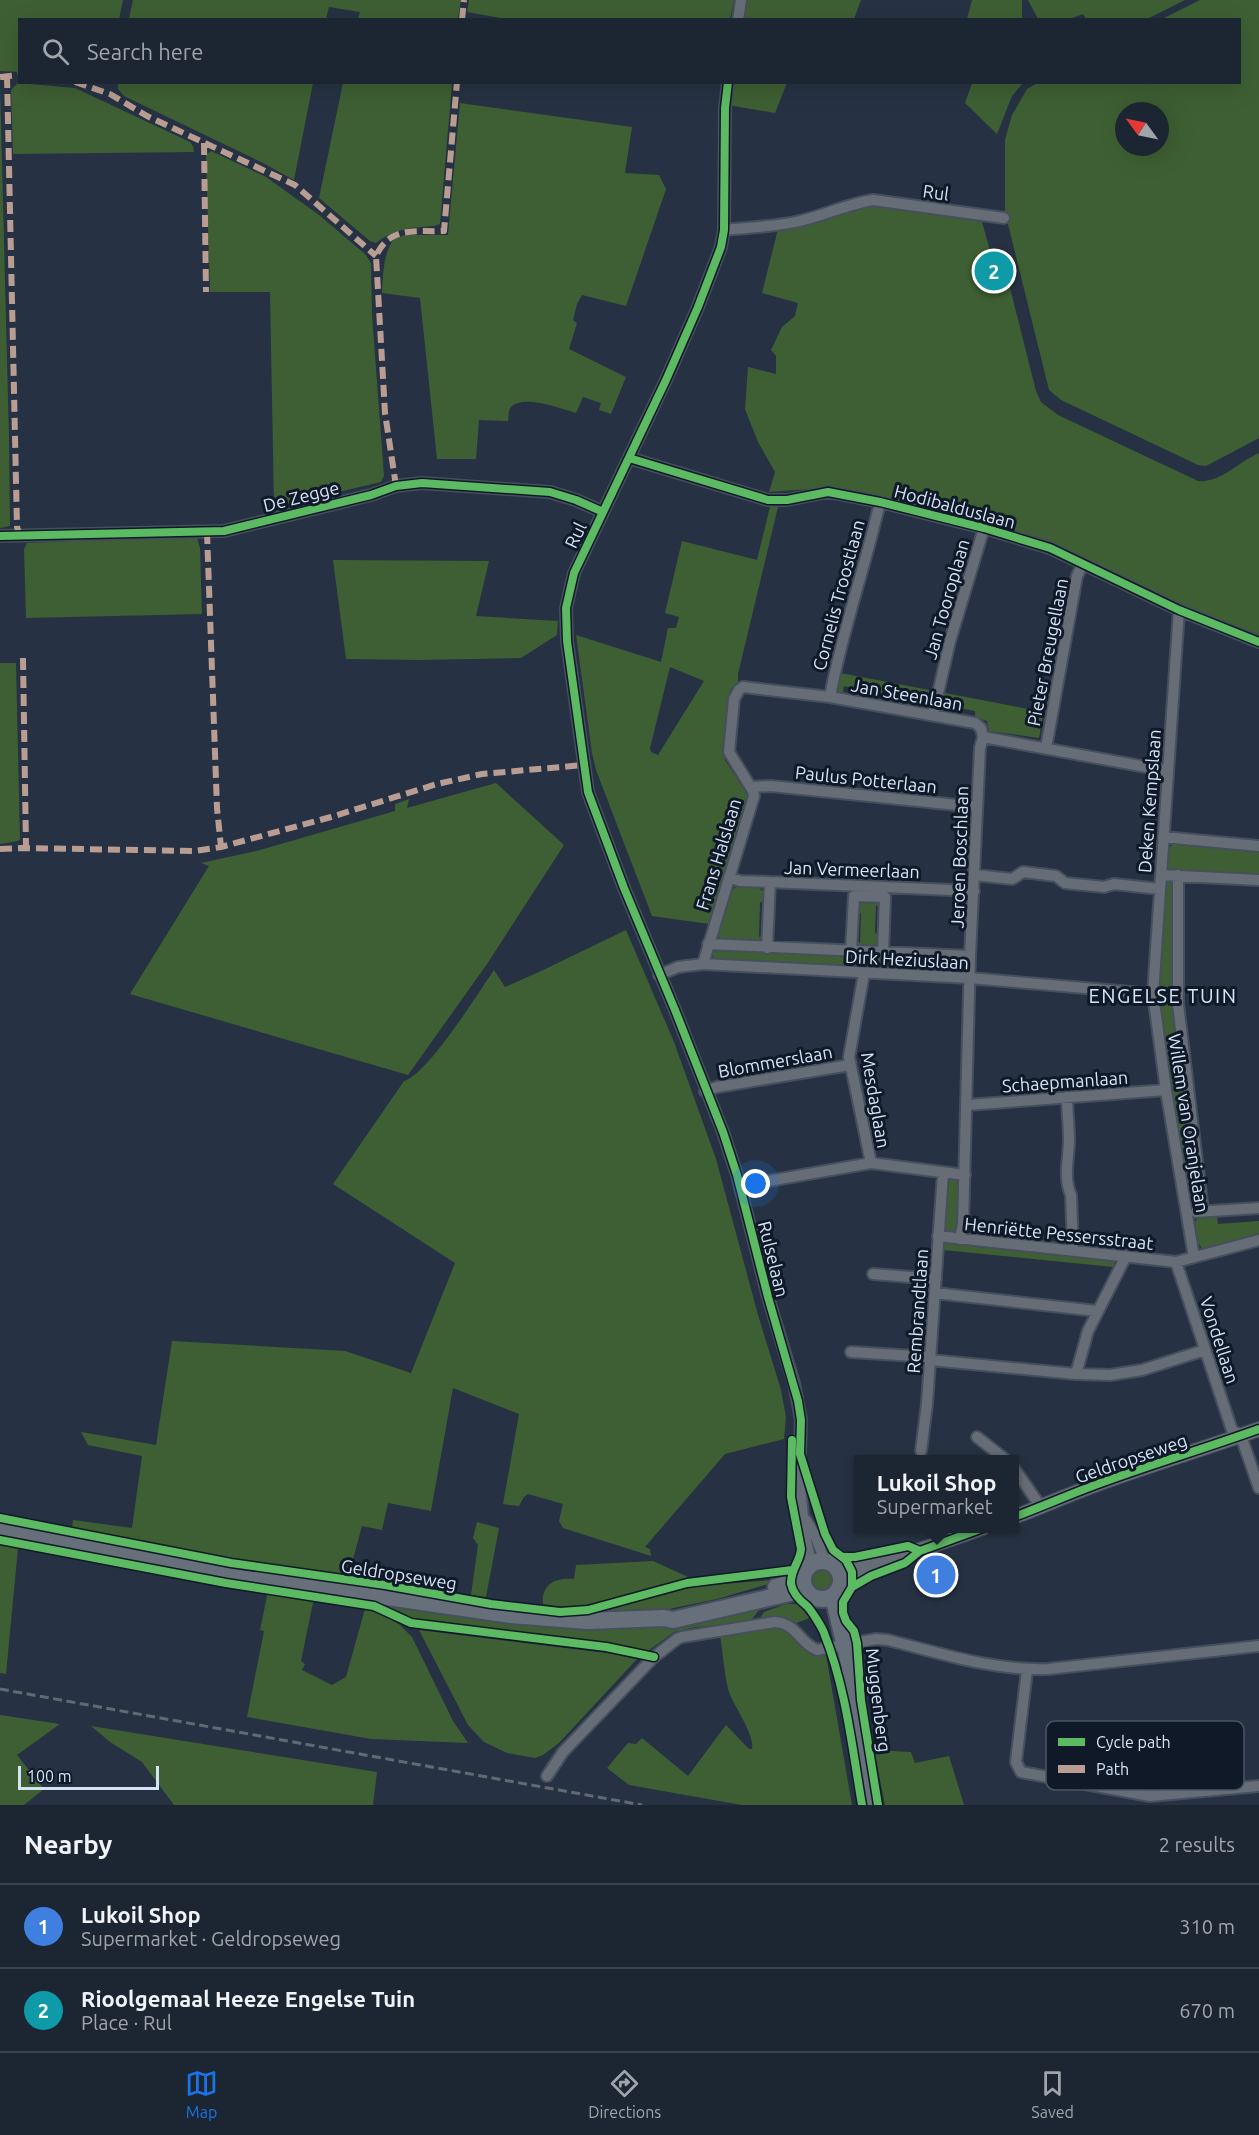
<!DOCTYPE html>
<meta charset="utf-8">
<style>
:root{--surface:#1c2632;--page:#29323e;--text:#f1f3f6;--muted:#a0a5ac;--line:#3a434d;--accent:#1a73e8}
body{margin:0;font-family:Ubuntu,sans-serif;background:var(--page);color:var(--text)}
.compass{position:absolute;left:1115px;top:102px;width:54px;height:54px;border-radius:50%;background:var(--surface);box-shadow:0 6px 24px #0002;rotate:303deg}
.scale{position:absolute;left:18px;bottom:15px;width:141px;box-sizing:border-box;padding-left:6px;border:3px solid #d5e3f7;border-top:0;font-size:16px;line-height:21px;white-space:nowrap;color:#d5e3f7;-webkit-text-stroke:4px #0f1927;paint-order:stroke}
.you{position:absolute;left:756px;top:1184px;width:21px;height:21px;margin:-15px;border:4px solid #fff;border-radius:50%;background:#1a73e8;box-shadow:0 0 0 9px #1a73e833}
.badge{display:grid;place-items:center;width:39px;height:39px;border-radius:50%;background:var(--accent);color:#fff;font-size:20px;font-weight:700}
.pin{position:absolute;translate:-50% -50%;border:3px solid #fff;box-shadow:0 2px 6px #0006}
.popup{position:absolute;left:854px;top:1455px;width:165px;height:78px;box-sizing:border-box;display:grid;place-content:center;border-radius:0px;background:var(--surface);filter:drop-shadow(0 2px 4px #0005);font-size:20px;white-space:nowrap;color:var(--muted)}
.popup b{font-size:22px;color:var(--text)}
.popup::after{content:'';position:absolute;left:50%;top:100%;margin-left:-12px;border:12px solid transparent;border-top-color:var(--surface)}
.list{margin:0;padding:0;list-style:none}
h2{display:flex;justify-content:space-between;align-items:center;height:78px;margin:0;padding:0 24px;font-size:26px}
h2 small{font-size:20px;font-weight:400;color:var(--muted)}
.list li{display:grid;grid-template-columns:39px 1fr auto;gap:18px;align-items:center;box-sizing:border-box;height:84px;padding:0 24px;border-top:2px solid var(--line)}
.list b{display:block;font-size:22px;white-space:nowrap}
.list p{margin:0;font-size:20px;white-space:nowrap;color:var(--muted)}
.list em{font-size:20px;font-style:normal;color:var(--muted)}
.icon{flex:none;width:33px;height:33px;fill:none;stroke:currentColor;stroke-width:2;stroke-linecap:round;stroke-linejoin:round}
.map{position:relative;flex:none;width:1259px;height:1805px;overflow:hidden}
.search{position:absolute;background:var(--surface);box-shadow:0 6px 24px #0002;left:18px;right:18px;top:18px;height:66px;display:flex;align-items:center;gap:15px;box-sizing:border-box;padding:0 21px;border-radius:0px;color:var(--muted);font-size:22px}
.sheet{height:246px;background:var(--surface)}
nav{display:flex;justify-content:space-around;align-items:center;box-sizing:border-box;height:84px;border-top:2px solid var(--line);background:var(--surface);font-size:16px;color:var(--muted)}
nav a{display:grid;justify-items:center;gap:3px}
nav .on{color:var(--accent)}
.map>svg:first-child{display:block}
.green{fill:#3e5f33;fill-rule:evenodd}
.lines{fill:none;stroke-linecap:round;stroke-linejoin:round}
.minor-casing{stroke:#454f5d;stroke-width:14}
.tertiary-casing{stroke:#454f5d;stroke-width:16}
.secondary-casing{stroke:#454f5d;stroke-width:20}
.minor{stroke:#666d77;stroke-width:10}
.tertiary{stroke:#666d77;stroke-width:14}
.secondary{stroke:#676f7b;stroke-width:16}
.rail{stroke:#626973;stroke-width:3;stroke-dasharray:9 4.5;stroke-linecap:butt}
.quiet{stroke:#b99d93;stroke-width:6;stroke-dasharray:12 6;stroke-linecap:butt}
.cycleway-casing{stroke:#0f1927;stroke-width:11}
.cycleway{stroke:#5cba63;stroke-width:8}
.labels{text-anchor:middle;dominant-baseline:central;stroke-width:6;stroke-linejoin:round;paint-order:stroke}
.street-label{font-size:18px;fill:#d5e3f7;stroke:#0f1927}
.neighbourhood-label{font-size:20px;letter-spacing:1.5px;fill:#d5e3f7;stroke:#0f1927}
.key{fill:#0f1927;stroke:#4a5665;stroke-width:1.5}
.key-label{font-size:16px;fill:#d5e3f7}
</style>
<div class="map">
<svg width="1259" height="1805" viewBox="0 0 1259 1805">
<rect width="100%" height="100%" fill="#263243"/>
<path class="green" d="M0,0H123L119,19L20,20L19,72L0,71Z
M133,0H461L458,19H358L360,12L329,7L326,19H129Z
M469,0H734L730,19L512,20L467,12Z
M745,0H861L854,19L741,20Z
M972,0H1022V19H967Z
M1028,0H1185L1147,19H1086L1083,14L1070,19H1038Z
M1200,0H1259V438L1206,466L1198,465L1061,400L1049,390L1005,212V140L1012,115L1023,96L1027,89L1039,82H1240V20L1162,19ZM1124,111H1160V147H1124Z
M118,82L313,83L294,180L261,162L124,96L118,89Z
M18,83L75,88L190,142L193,146L194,152L13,154L11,90Z
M343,83H452L440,224L434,226C410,228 396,228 376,243L370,241L319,198Z
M731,83H787L775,113L728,105Z
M972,83H1023L1012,96L997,134L965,103Z
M0,85L9,438L10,526L0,528Z
M460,103L632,127L625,173L659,175L666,189L626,306L582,295L577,304L573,320L577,323L569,349L626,377L611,414L599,410L601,403L583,397L576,413C562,409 523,394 511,407C508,410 509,417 508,421L479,420L476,459H437L420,298L382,293C383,276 383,253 394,239L405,235H448Z
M211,151L266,177L319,215L365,254L371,263L372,315L384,476L381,482L274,507L270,292H210L206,155Z
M867,205L982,222L991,254L994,257L1002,256L1036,391L1041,402L1058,415L1198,481C1221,483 1238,462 1259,453V638L1183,605L1176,606L1071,553L823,488L769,492L775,472L758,442L745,409L748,367L776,374V356L771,350L782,327L795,316L798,303L762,293L778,229L801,227Z
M770,507H778L738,674V682L731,689L729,696L722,752L725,760L747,794V799L741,821L709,924L652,916L596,770L592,753L576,635L661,662L668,628H676L679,617L665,613L682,541L757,560ZM670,667L704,681L658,755L651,752L650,748Z
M140,538H197L200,548L202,614L26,618L24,549L27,543Z
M333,560L489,561L476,616L558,621L557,635L521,658L419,660L346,659Z
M0,663H16L20,839L18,841L0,844Z
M840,673L935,691L930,706L924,709L925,701L844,686L842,695L836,691Z
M945,693L1044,712L1042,713L1043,715L1039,738L989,731L987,721L975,717V711L949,706L946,711L943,706Z
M496,783L564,845L487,964L408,1075L130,994L209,866L201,863L260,850L395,811V804L409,799L407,808Z
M1173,844L1259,851V877L1171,871L1166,866L1167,850Z
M1167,878L1174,881L1173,991L1199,1206L1193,1209L1169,1088L1159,1003L1158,984Z
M736,887L759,888L765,893V899L760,903L759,937L763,935L759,941L722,939L719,937L718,933L731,891Z
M877,899L881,903L882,910L876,905L875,932L881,939L877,948L856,946L854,939L860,943L861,914L855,906L858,901Z
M626,930L674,1042L716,1159L758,1315L781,1390L786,1417L784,1439L725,1454L645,1547L650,1549L651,1556L563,1528L559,1521L563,1504L528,1494L524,1497L519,1506L503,1504L519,1414L453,1388L431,1511L388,1503L382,1530L362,1526L348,1578L140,1548L71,1535L73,1520L132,1528L142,1456L88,1445L81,1432L156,1445L172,1341L345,1351L411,1373L455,1263L333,1184L404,1081C428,1074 478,993 494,970L505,987L539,972Z
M716,948L962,961L964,966L960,973L715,960L712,955Z
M953,1178L960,1183L959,1227L952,1233L944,1231L947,1179Z
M1217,1215L1218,1224L1259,1221V1235L1202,1249L1198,1242L1195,1221L1202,1216Z
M947,1242L1114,1260L1115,1262L1113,1267L944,1250L945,1243Z
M477,1522L499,1528L486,1597L471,1595L478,1545L473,1538Z
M0,1545L18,1548L6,1674L0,1673Z
M653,1561L688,1577L673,1583L587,1605L571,1608L543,1604C541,1584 556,1577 574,1579L576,1565Z
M808 1579a14 14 0 1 1 28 0a14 14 0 1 1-28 0Z
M785,1579L717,1599L664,1610L590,1613L697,1586Z
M268,1591L314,1598L301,1661L305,1664L302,1670L332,1685L346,1677L366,1605L371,1606L400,1625L412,1637L453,1721L468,1743L371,1739L247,1717L264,1631L260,1630Z
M374,1601L540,1626L600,1630L696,1620L761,1607L750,1622L696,1627L674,1632L648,1651L402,1618Z
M786,1604H800L812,1617L794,1624L758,1621L764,1612Z
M774,1625C778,1627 784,1628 787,1631C803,1643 803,1656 826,1655L852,1805H742L629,1785L607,1768L628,1743L636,1744L642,1738L688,1776L726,1725L749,1749H752C755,1734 734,1707 729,1692C724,1674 723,1653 720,1635Z
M419,1630L631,1656L637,1659L559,1743L543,1755L535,1758L507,1753L484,1742L468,1725Z
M0,1715L60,1724L17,1755L44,1789L24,1805H0Z
M91,1726L377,1772L373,1805H174L142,1762L110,1742Z
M874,1750L911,1752L915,1763L949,1756L964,1805H885Z"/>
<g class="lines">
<defs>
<path id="minor" d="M738,20L741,0
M728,82L725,108L724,230L721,247L698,307L666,380L574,573L566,608L567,641L588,792L624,888L675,1010L723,1132L737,1175L768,1297L794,1383L801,1420L799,1482L801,1497L805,1535L811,1564
M724,230C749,227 776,227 800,221C825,215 848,204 873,200L1004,218
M629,458L768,500H787L828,492L880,502L984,528L1050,548L1179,610L1259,642
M0,536L224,531L371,495L396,486L422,483L550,492L576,500L603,512
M1179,610L1153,994L1166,1090L1194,1257
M830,697C842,631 865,568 880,502
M933,715L950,641L984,528
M1046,748L1077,576L1083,564
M751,787L771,786L977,807
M1163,837L1259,846
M975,875L1012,879L1023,872L1056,876L1065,883L1104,887L1114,884L1160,889
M1161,875L1259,880
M1178,875V1004L1203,1211
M729,877L740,881L770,882L974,891
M708,944L970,956
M767,948L770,882
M851,951L854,896L885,897L883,953
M703,964L754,796L753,791L729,752L734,699L739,690L743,687L830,697L975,723L981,728L983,737L1168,771
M864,973L849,1057L871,1163
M659,975L678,967L703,964L970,978L1153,994
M705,1091L717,1087L850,1065
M1067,1097C1067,1111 1069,1125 1069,1140C1069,1158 1063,1177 1071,1195L1073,1250
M967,1105L1166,1090
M740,1186L871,1163L965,1175
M1196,1212L1259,1208
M938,1236L1176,1262L1259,1240
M960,1239L963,1224L970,956L980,748L983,737
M1176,1262L1232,1430L1241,1436L1259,1488
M873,1274L936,1279
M935,1293L1097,1311
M851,1352L930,1357
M930,1360L1076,1374L1110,1375L1142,1370L1205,1350
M1076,1374L1088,1331L1126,1256
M977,1437L1006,1460
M921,1451L927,1404L943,1173
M1014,1468L1041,1507
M805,1519L815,1535L825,1561
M1027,1670L1016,1762L1021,1772L1150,1796L1259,1786
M547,1776L563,1752L654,1657L677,1639L682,1637L775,1622C798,1624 798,1642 817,1650L876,1639L888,1640C940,1653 993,1671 1048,1669L1259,1646"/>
<path id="tertiary" d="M1014,1517C1046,1505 1077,1491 1109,1480C1159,1462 1209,1447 1259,1429
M837,1568C859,1567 879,1557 902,1556L983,1528
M841,1584L853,1577L882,1568"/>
<path id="secondary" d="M0,1529L271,1580L511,1615L588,1621L664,1618L673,1620L794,1592L806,1591
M803 1580a19 19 0 1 1 38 0a19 19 0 1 1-38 0Z
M776,1587L791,1583L803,1576
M833,1596L850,1668V1686L862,1742L870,1805"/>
</defs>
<use href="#minor" class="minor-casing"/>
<use href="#tertiary" class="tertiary-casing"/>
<use href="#secondary" class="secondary-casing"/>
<use href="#minor" class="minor"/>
<use href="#tertiary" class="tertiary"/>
<use href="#secondary" class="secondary"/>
<path class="rail" d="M0,1689L642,1805"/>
<path class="quiet" d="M462,20L464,0
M7,76L17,527L20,536
M0,77L20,75
M75,82L110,94L147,116L295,185L376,256
M204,143L206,292
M396,486L385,413L376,256C390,226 414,232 444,231L457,82
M207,532L217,808L221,847
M23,658L26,848
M0,849L22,848L195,851L221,847L331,817L437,784L482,774L584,765"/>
<defs>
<path id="cycleway" d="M728,82L725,108L724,230L721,247L698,307L666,380L574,573L566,608L567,641L588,792L624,888L675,1010L723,1132L737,1175L768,1297L798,1401L801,1420L800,1454L825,1534L833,1550L846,1560L852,1572V1587L843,1602V1613L846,1621L854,1631L857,1643L861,1700L878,1805
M629,458L768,500H787L828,492L880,502L984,528L1050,548L1179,610L1259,642
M0,536L224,531L371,495L396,486L422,483L550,492L576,500L603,512
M792,1440L791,1497L801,1549C800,1562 790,1570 791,1584C793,1594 799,1600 807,1606C811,1610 822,1627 824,1633C846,1688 852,1747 862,1805
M1014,1517C1046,1505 1077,1491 1109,1480C1159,1462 1209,1447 1259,1429
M0,1518L231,1563L385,1585L491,1604L560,1612L588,1610L687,1583L792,1570
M0,1540L226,1583L374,1606L411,1623L606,1647L654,1657
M844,1557H855L908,1546L920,1551
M852,1587L871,1576L905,1563L920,1551L983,1528"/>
</defs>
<use href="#cycleway" class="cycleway-casing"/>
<use href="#cycleway" class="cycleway"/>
</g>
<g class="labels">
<g class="street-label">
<text transform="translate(936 192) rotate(8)">Rul</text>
<text transform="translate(301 496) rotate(-14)">De Zegge</text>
<text transform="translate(955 506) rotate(15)">Hodibalduslaan</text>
<text transform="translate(575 535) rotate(-64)">Rul</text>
<text transform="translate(838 595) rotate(-75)">Cornelis Troostlaan</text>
<text transform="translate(946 599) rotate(-74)">Jan Tooroplaan</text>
<text transform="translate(1047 652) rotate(-79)">Pieter Breugellaan</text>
<text transform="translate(907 694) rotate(10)">Jan Steenlaan</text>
<text transform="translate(866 779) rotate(6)">Paulus Potterlaan</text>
<text transform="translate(1149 801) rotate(-86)">Deken Kempslaan</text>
<text transform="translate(718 854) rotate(-73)">Frans Halslaan</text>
<text transform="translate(959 857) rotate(-88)">Jeroen Boschlaan</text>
<text transform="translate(852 869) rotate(2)">Jan Vermeerlaan</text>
<text transform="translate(907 959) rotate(3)">Dirk Heziuslaan</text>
<text transform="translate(775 1061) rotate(-10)">Blommerslaan</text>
<text transform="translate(1065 1081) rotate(-4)">Schaepmanlaan</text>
<text transform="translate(876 1100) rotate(80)">Mesdaglaan</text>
<text transform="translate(1189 1123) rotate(81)">Willem van Oranjelaan</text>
<text transform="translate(1059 1233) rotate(6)">Henriëtte Pessersstraat</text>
<text transform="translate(774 1259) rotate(76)">Rulselaan</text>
<text transform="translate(917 1311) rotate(-86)">Rembrandtlaan</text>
<text transform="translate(1220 1340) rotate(72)">Vondellaan</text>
<text transform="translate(1131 1458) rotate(-19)">Geldropseweg</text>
<text transform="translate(399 1574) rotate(9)">Geldropseweg</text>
<text transform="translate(879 1700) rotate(83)">Muggenberg</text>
</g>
<g class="neighbourhood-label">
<text x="1163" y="995">ENGELSE TUIN</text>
</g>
</g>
<rect x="1046" y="1721" width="198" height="69" rx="9" class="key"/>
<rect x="1058" y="1738" width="27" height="8" fill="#5cba63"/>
<rect x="1058" y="1765" width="27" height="8" fill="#b99d93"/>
<g class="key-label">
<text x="1096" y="1748">Cycle path</text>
<text x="1096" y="1775">Path</text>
</g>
</svg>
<svg class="compass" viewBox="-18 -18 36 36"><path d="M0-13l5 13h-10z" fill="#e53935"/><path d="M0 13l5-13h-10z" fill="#a0a5ac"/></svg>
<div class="scale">100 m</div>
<div class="you"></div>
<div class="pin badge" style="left:936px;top:1575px;background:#3f7fe0">1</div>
<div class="popup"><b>Lukoil Shop</b>Supermarket</div>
<div class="pin badge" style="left:994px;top:271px;background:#0f9aa8">2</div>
<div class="search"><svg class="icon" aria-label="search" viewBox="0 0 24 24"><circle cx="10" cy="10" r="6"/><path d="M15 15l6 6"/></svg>Search here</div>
</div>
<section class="sheet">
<h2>Nearby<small>2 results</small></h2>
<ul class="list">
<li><span class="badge" style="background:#3f7fe0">1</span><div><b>Lukoil Shop</b><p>Supermarket · Geldropseweg</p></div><em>310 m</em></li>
<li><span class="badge" style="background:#0f9aa8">2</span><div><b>Rioolgemaal Heeze Engelse Tuin</b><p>Place · Rul</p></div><em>670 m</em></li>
</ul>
</section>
<nav>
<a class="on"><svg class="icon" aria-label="map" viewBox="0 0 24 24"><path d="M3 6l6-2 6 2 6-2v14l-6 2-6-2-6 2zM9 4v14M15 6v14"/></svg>Map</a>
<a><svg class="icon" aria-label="directions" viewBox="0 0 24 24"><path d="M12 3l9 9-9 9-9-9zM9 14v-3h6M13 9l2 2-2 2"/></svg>Directions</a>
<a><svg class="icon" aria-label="saved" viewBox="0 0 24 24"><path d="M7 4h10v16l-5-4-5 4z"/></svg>Saved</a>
</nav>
